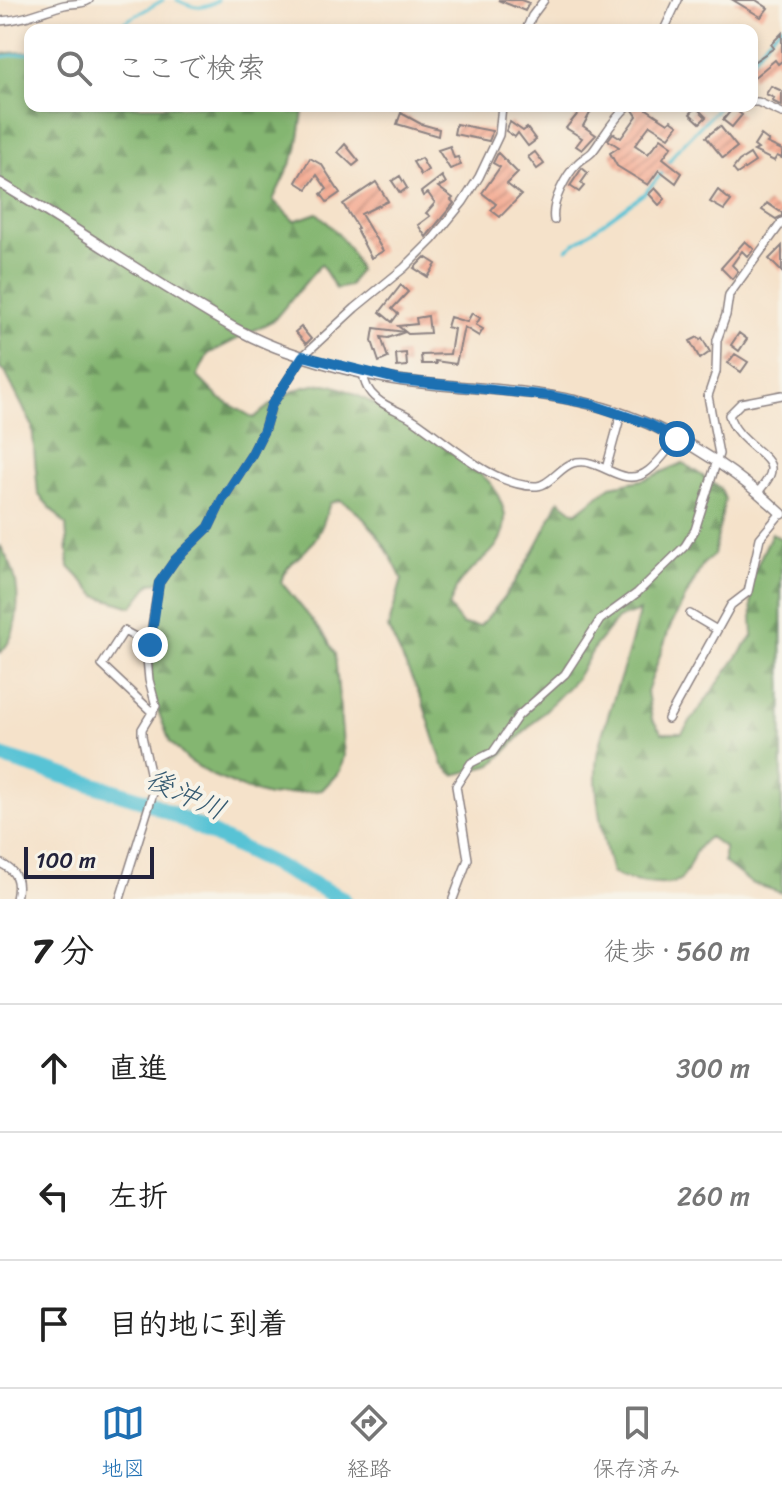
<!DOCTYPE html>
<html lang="ja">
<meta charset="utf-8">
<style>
:root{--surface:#fff;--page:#f2f2f2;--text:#222;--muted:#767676;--line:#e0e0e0;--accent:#1f6fb2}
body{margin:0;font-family:Sriracha,"Klee One",sans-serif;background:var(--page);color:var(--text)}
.scale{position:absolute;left:24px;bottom:20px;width:130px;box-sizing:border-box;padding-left:8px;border:4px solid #22223b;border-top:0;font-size:22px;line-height:28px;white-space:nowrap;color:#22223b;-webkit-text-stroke:6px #f7f3e8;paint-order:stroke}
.stop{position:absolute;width:24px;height:24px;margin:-18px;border:6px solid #1f6fb2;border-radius:50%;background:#fff}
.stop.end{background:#1f6fb2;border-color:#fff;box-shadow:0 2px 8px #0008}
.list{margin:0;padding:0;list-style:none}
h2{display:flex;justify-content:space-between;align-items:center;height:104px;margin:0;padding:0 32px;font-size:34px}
h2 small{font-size:26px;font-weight:400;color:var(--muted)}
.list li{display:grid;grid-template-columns:52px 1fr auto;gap:24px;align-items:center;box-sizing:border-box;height:128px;padding:0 32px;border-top:2px solid var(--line)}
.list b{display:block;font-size:30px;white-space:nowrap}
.list em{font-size:26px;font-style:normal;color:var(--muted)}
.icon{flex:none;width:44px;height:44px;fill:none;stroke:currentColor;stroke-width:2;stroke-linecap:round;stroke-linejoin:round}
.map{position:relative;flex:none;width:782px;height:899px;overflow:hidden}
.search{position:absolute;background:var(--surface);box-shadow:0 4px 12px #0003;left:24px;right:24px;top:24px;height:88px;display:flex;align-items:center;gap:20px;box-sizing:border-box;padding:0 28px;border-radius:16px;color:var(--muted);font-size:30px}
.sheet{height:488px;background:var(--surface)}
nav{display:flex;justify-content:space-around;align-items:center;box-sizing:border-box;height:112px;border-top:2px solid var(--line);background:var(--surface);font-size:22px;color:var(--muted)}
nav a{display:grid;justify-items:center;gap:4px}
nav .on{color:var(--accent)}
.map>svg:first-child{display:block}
.forest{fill:url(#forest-firs);stroke:#536c56;stroke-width:2}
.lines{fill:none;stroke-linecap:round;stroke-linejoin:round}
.stream{stroke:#59c3d5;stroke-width:3}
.river{stroke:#59c3d5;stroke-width:16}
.building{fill:url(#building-hatch)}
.minor-casing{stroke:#8c8282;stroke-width:10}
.tertiary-casing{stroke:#8c8282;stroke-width:12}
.minor{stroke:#fff;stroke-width:7}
.tertiary{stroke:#fff;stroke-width:9}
.route{stroke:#1f6fb2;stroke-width:10}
.labels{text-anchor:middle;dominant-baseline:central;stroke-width:8;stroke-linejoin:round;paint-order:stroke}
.water-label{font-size:28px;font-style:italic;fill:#355a71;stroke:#f7f3e8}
</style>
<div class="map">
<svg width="782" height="899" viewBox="0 0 782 899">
<defs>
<pattern id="forest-firs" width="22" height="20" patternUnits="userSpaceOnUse" patternTransform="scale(2)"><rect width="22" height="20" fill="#84b671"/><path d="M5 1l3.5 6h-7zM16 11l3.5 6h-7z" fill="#6c945e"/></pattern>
<pattern id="building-hatch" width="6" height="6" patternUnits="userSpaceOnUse" patternTransform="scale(2)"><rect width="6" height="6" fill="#f4af97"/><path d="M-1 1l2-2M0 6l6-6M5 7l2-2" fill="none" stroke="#d19683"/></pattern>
</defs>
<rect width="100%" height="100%" fill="#f7f3e8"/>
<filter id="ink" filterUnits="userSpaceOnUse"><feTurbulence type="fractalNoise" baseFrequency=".0125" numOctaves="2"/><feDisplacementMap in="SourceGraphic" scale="16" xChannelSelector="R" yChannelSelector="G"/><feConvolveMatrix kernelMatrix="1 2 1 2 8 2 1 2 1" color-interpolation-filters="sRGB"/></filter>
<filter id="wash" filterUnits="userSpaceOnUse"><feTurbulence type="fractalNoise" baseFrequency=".006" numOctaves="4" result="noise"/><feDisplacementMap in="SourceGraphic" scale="32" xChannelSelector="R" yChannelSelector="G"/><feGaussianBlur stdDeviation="1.8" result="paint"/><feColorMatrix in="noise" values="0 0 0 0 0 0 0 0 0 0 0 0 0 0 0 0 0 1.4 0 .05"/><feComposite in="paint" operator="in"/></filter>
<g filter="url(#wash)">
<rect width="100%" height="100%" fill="#f5e2ca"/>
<path class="forest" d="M30,52V106H304L297,150L273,200L294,221L317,213C336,230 350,245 359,270L349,286L336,289L321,264L274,320L208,354L197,376L219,398L254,418C274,401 296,385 323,384C350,382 472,461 490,483C496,489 504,508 505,516C506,553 474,561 458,585C454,591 452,600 449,607L463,625L480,626C515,589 538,546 559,500L576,513L611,486L646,479L683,463L720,488L725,499L714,555L703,564L670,627L647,692L652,719L662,733H682L753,635L750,580L772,533L781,539L782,893L751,883L724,862V847L709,837C689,852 693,867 681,879C669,890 624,881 612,873C603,841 590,779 599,746C611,701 630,656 639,611L617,619L596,645L576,679L492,765L454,775L443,765L422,700L388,628L402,579C388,549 369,516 340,500L330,503C325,517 322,531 312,543C301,558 286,563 281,582L326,637L335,654L344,756L340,771L322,790L268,796L248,790L213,776L188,760L170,742L148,685L167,581L151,583L132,607L97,596L69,567L66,525L38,494L32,425L5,372L0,369V56L7,53Z
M0,545C4,553 9,560 12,568C21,592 20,635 0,653Z"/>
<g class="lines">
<path class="stream" d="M177,0C193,8 203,11 218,0
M110,30L163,0
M0,57L30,53
M752,60L768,39L782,25
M667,165L676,151L720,106
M567,249L645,193L663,172"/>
<path class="river" d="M0,756L146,801L343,899"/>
</g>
<g id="blocks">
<path class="building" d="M498,0H521L529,3L525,11Z
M733,0H756L768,8L761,17Z
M782,33V61L778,64L775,60L752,79V63L774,48L771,44Z
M771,86L782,91V106L772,101L774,98L766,94Z
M584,106H594L583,126L596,135L582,150L576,146L582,138L566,128Z
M634,106H642L668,123L671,120L678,125L669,137L650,125L635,145L648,154L661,138L672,146L663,158L682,173L676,183L659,170L648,185L617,166L610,153L619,147L608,140L613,133L621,138L637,116L633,110Z
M696,107L706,117L700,123L690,114Z
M733,108L742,115L732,127L723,120Z
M401,113L421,124L439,129L438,136L397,124Z
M510,122L523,131L527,128L536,140L528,146L518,133L515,137L506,131Z
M456,124L492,131L491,136L489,141L454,134Z
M720,126L737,147L723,158L706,137Z
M761,135L769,141L767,143L782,150V158L777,156L774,161L754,151L758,149L754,146Z
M345,144L359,161L353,166L338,152Z
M450,146L454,158L458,157L461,165L450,169L438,150Z
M535,152L544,164L537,169L528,157Z
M498,153L518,173L507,184L521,195L500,217L491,210L496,204L482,193L500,167L493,163Z
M750,154L755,162L737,174L733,169L739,161Z
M310,158L322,165L340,193L327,202L321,194L327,189L317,175L307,189L296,182Z
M421,158L428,170L421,175L413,162Z
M582,168L588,173L581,183L584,186L579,192L570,186Z
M400,176L407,188L400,193L392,181Z
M442,176L446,183L438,187L453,198L451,200L454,203L426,237L418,225L430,216L426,213L435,203L428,193L423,196L421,192Z
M376,182L388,201L361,214L383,251L371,258L356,229L358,228L343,204Z
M655,188L665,199L659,205L649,194Z
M718,190L731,201L724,210L710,202Z
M767,203L782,213V216L776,219L762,210Z
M745,241L754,249L748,257L742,251L732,265L738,271L732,279L721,268Z
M782,246V272L769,259Z
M425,257L436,264L428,277L414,268Z
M401,285L408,292L392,309L398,314L392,322L380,312Z
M472,313L480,318L476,325L483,329L479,336L464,327L456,364L435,361L436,364H422L421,355L450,354L454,329L447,327L450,317L467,322Z
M428,316L430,333L408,334L398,326L417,324L416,318Z
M301,327L311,339L306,344L295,332Z
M374,328L405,332L388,338L381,337L388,358L379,362L372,341Z
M739,333L747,339L739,351L731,345Z
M698,337L700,340L702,338L710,352L700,359L690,341Z
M406,353L407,366L397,367L396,354Z
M735,354L748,362L741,372L728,363Z"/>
</g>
</g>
<g filter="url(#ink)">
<use href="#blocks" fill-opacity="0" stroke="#8c8282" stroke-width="2"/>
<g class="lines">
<defs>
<path id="minor" d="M0,21C23,20 42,11 64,5C72,3 81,5 89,0
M526,30L532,16L544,0
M664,30L678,0
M752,102H758L782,113
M554,220C551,202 566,175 578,163C583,158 589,156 593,151C605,135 613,119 628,106
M364,373C363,382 369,393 377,399C387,408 403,412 414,420C447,442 495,488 537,486C550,485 560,467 573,463C600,455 622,491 648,471C659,463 668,449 677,439
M606,469L621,414
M758,492C763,486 771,477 771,470C773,455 736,442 729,415L741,403L782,395
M690,614L717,630
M150,645L124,631L102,665L153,713
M668,719L731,605L748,592L760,538L781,513
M0,863C17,871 20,881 16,899
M120,899L154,790L142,736V729L156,706L149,680L147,658L159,583L175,560L209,527L222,500L252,454L264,430L271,406L303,356L355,308L404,268L432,240L463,202L479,177L499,135L502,106
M453,899L468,859L456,786L471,763L493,752L518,716L565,674L600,620L637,593L685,546L695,530L719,454L708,396L716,372L717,340L726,315L729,295L782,222"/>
<path id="tertiary" d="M0,183C57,217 113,254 169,289C207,312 244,337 286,351C329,366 376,379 422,383C477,389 535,390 590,404C661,421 729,464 782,514"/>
</defs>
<use href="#minor" class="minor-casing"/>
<use href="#tertiary" class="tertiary-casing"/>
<use href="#minor" class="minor"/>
<use href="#tertiary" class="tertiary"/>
</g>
</g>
<g class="lines" filter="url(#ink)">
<path class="route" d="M150,645L159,583L175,560L209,527L222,500L252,454L264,430L271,406L303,356L400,380L550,396L590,404L649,424L677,439"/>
</g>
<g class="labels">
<g class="water-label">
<text transform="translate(186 794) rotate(25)">後沖川</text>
</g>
</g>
</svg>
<div class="scale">100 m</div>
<div class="stop" style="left:677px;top:439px"></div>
<div class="stop end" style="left:150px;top:645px"></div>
<div class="search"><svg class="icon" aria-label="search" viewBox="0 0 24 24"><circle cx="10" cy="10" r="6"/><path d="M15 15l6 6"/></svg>ここで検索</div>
</div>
<section class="sheet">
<h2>7 分<small>徒歩 · 560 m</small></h2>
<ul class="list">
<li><svg class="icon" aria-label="ahead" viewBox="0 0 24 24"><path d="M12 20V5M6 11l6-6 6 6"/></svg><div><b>直進</b></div><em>300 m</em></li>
<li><svg class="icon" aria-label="left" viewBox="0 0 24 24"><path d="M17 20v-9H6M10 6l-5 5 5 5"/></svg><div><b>左折</b></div><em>260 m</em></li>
<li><svg class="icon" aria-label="arrive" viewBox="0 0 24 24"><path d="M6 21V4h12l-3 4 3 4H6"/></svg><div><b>目的地に到着</b></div></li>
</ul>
</section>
<nav>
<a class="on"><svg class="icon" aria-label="map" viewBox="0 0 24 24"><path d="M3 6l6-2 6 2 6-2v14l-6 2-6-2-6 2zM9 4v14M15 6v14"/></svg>地図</a>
<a><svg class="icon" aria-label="directions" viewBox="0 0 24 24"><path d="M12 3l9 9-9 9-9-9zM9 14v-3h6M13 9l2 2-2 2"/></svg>経路</a>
<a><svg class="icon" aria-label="saved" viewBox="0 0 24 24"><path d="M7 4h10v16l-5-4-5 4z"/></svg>保存済み</a>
</nav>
